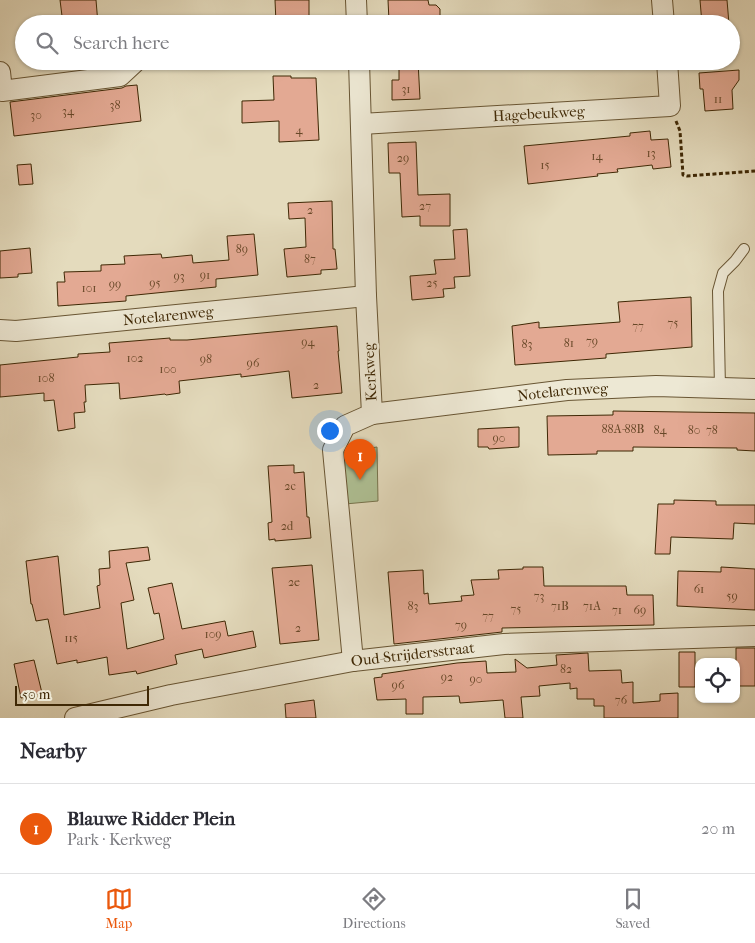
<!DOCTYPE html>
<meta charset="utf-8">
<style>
:root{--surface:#fff;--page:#f7f7f7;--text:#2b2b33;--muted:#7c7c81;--line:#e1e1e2;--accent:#ea580c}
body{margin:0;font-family:"IM FELL French Canon",serif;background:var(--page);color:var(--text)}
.controls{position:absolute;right:15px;bottom:15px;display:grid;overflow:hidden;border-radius:10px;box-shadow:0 1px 4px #0004}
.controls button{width:45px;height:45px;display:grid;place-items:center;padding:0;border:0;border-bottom:1px solid var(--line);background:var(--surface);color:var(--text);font:25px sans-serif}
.scale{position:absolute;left:15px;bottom:12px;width:134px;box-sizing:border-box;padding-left:5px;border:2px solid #3f2805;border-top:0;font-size:14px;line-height:18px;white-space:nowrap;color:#3f2805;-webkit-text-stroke:4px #ede8d4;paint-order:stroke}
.you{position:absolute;left:329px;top:430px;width:18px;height:18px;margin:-12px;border:4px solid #fff;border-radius:50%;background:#1a73e8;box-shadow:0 0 0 8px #1a73e833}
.badge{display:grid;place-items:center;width:32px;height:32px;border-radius:50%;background:var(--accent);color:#fff;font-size:16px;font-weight:700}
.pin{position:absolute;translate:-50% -41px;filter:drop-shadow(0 1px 2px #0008)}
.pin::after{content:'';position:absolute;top:26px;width:18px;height:15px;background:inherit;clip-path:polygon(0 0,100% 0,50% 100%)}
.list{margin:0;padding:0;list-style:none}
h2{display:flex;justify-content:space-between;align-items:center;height:65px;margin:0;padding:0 20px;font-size:21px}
h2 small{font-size:16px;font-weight:400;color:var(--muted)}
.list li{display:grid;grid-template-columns:32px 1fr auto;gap:15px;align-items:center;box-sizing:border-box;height:90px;padding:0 20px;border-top:1px solid var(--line)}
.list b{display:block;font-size:19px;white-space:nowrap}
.list p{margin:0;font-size:16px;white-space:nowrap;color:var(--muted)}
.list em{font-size:16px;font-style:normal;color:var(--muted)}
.icon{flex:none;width:28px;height:28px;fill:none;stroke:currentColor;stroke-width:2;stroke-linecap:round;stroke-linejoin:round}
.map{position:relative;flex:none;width:755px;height:718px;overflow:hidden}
.search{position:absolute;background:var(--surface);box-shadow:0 1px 4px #0004;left:15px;right:15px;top:15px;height:55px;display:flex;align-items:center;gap:12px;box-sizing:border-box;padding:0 18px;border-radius:28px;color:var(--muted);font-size:19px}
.sheet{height:155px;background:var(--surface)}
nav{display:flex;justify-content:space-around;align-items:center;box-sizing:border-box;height:70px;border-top:1px solid var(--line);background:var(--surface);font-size:14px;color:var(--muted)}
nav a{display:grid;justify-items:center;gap:2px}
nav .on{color:var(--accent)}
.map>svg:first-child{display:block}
.green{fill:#afc195;stroke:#77744d}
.building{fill:#e3a993;stroke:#3f2805}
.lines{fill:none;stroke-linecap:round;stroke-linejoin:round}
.lane-casing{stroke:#685533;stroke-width:12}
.street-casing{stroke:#685533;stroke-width:22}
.path{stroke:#3f2805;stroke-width:3;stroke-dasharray:4 2.5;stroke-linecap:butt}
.lane{stroke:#ede8d4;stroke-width:10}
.street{stroke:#ede8d4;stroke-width:20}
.labels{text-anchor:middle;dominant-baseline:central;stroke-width:4.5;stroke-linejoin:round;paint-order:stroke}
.number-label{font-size:12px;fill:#684828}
.street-label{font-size:15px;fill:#3f2805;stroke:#ede8d4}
</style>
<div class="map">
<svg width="755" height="718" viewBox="0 0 755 718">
<rect width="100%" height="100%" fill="#e4dbbd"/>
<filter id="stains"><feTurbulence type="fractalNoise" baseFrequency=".004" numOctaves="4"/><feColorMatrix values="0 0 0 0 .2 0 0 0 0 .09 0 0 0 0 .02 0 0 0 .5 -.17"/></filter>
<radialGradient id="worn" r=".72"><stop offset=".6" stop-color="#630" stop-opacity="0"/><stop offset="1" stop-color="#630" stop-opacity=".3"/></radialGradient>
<path class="green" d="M377,447L378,501L345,504L340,453Z"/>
<path class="building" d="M60,0H96L98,24H63Z
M275,0H309V22L276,23Z
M388,0H428L429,5H436L440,9V19L389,21Z
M700,0H727L729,24H702Z
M399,61H418L420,99L392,100V80H399Z
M739,70V80L732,90L733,109L705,111L703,89H700L699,73Z
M273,76H291V78H316L319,140L279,142V121L242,123V101L274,100Z
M137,85L141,121L14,136L10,102L122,88L126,86Z
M650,131L651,140L668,139L671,167L653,169L652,165L617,169L618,172L597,174L598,176L528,184L524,146L630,136V133Z
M416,142L418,195L450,194V226H420V216L402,217L400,173H389L388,143Z
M31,164L33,184L19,185L17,165Z
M332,201L333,249H335L337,269L321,270V274L287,277L284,249L306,247L305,218L289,219L288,203Z
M467,229L470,276L454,277L455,288L443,289L444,297L412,300L410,276L436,274L434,260L455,259L453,230Z
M254,234L258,275L216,279V287L126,296V301L58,306L57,282H65L64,272L101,271V265L125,264L124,256L161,254L162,258L192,255L193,263L229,260L227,236Z
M30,248L32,273L18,274V277L0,278V251Z
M691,297L692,347L606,354V358L515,365L512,326L539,322V328L620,322L618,302Z
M337,326L339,351H338L342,393L292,398L289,371L241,377V374L179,381L180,393L166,395L165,394L120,399L119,383L85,385L86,402H84L85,412L74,413L75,428L58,431L54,400L44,401V393L0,397V365L78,357V354L110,352L109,343L170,338V340H187Z
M613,411L755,413V451L737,450V448L633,447V451H597V454L548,455L547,416L613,415Z
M519,427V447L489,449L488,447H478V429Z
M294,465V473L304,472L307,517H309L311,538L275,541V539L269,540L268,523L272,522L268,466Z
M674,500L716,501V505H755V524L734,523L733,539L671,537L670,554H655L658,504H674Z
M148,547L150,560L126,563L134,600L121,603L127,649L164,639L159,613L154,614L148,588L172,583L182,629L225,621L228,636L253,631L256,647L204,658L202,649L175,655L177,664L137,674L136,671L109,675L107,657L77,663V660L57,664L48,619L36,621L32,604H31L26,561L58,556L64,615L100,608L97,586L100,585L99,569L110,568L109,551Z
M312,565L319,640L280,644L272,568Z
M523,567H543L544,586H626L627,595H653L654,625L502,628V632L394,644L388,572L423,570L424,594L428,593L429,604L462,601L461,596L474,595L471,580L499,579L498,570L523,569Z
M721,567L755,569V610L677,606L678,571L721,572Z
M736,648H755V686H736Z
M679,652H695V687H679Z
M588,653L589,671L621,670L622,683L633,682V703L660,701V694L678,693V718H604V706H594V699H577V688L570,689V683L539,686L540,696L521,697L523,718H505L503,700L460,703L459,696L423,697V714H406V699L377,700L374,678L382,677V674L457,663L486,661L487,673L516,672L515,659L527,668L557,665L556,655Z
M34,660L42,693L21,698L14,664Z
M314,700L316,718H286L285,704Z"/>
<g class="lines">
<defs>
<path id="lane" d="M720,388L718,291L723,273L735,261L744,249"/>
<g id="street">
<path d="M356,0L357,24"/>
<path d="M662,0L664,24"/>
<path d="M0,72L2,91L120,76L134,63"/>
<path id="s1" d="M361,124L670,106L667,61"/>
<path id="s2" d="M0,330L16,331L366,296"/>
<path id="s3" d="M372,414L567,390L656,386L755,389"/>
<path d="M353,661L333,450L345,426L372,414L366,296L359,61"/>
<path id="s4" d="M75,718L171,695L353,661L504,644L755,636"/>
</g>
</defs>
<use href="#lane" class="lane-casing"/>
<use href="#street" class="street-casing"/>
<path class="path" d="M676,121L680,131L683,175L687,176L755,171"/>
<use href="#lane" class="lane"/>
<use href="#street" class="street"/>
</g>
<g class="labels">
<g class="number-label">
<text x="406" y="89">31</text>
<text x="718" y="99">11</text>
<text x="115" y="105">38</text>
<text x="68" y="111">34</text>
<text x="36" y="115">30</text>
<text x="299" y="130">4</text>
<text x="651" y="153">13</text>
<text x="597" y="156">14</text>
<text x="403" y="158">29</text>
<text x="545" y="165">15</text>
<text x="425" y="206">27</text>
<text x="310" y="210">2</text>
<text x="242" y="249">89</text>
<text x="310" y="259">87</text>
<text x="205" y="275">91</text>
<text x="179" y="276">93</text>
<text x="155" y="283">95</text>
<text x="432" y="283">25</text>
<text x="115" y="284">99</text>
<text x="89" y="288">101</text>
<text x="673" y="323">75</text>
<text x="638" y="326">77</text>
<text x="592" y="341">79</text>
<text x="308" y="342">94</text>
<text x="569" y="343">81</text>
<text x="527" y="344">83</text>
<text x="135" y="358">102</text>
<text x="206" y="359">98</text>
<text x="253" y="363">96</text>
<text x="168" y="369">100</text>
<text x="46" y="378">108</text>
<text x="316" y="385">2</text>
<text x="623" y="429">88A-88B</text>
<text x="660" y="430">84</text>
<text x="694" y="430">80</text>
<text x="712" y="430">78</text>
<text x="499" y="438">90</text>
<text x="290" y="486">2c</text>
<text x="287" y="526">2d</text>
<text x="294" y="582">2e</text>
<text x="699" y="589">61</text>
<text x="539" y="596">73</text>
<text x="732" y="596">59</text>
<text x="413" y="606">83</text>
<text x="560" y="606">71B</text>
<text x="592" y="606">71A</text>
<text x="516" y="609">75</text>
<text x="617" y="610">71</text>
<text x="640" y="610">69</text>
<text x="488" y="616">77</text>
<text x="461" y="625">79</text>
<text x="298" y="628">2</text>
<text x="213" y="634">109</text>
<text x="71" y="638">115</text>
<text x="566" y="669">82</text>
<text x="447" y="677">92</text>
<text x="476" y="679">90</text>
<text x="398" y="685">96</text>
<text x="621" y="700">76</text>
</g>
<g class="street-label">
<text stroke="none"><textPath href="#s1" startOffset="178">Hagebeukweg</textPath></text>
<text stroke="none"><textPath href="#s2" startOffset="169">Notelarenweg</textPath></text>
<text transform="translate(370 372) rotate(-93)">Kerkweg</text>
<text stroke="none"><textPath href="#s3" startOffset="192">Notelarenweg</textPath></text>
<text stroke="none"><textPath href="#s4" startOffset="344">Oud-Strijdersstraat</textPath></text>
</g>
</g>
<rect width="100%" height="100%" filter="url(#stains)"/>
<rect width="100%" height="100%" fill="url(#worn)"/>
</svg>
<div class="controls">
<button><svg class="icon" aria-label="locate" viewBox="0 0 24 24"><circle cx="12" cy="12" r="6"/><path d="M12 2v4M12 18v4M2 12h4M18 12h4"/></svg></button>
</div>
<div class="scale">50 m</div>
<div class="you"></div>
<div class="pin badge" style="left:360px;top:480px">1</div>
<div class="search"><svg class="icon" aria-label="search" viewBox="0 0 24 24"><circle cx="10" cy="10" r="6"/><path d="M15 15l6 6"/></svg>Search here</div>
</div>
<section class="sheet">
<h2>Nearby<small></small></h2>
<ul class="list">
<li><span class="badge">1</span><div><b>Blauwe Ridder Plein</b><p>Park · Kerkweg</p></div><em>20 m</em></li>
</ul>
</section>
<nav>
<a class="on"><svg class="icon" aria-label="map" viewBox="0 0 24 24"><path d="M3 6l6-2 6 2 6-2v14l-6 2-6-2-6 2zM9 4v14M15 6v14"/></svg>Map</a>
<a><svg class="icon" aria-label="directions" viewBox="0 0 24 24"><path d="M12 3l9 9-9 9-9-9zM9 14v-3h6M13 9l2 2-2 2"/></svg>Directions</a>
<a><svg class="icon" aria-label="saved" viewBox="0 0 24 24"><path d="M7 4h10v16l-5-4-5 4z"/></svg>Saved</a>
</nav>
